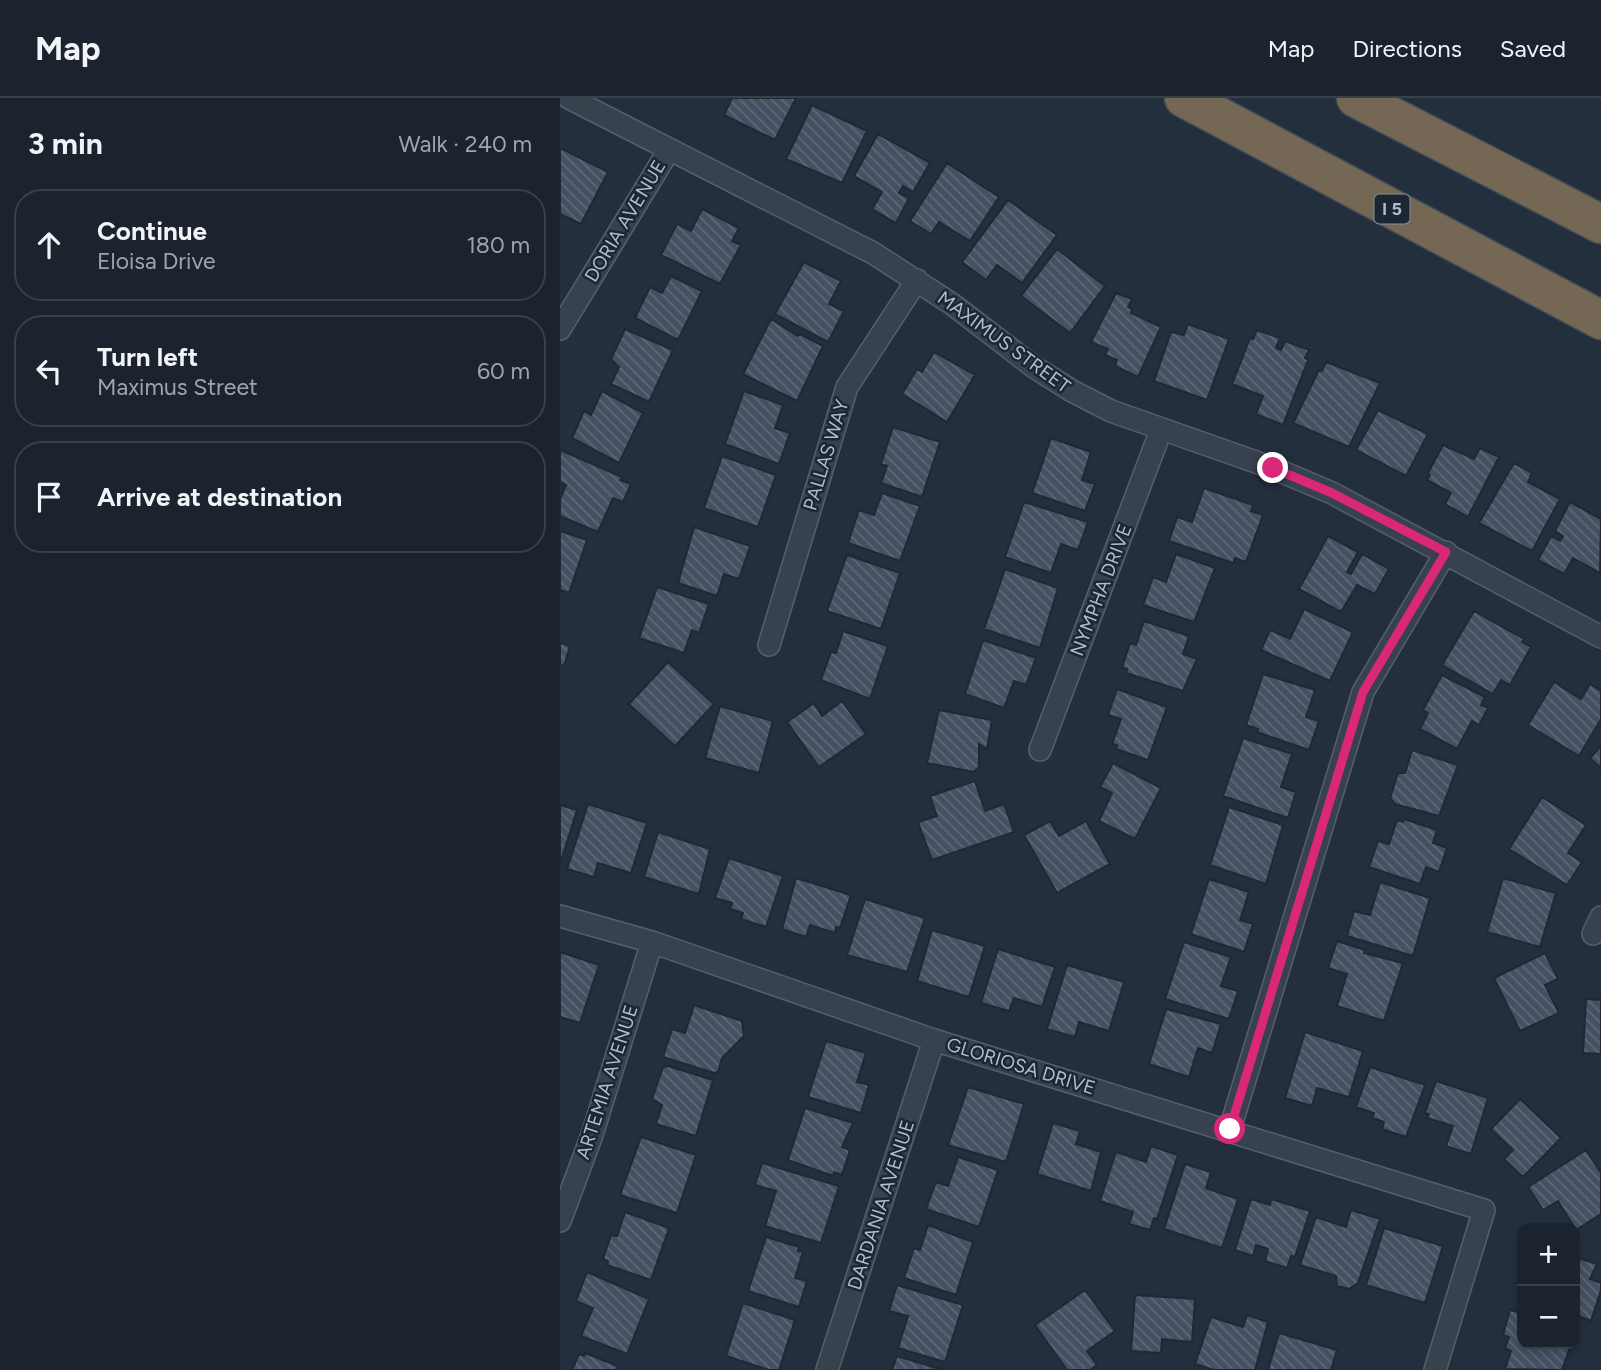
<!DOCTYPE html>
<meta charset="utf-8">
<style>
:root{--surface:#1b232e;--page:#282f3a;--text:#f1f3f6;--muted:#a0a4aa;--line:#39404a}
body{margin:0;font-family:Figtree,sans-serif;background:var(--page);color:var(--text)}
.controls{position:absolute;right:21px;bottom:21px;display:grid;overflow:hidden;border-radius:14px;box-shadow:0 4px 10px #0003}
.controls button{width:63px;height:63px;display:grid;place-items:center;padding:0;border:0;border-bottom:2px solid var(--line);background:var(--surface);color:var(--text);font:35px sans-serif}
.stop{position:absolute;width:21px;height:21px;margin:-16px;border:5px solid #db2777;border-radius:50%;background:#fff}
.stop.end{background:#db2777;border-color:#fff;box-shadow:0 2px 7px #0008}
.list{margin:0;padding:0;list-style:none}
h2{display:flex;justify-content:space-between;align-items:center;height:91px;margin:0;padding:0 28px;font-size:30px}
h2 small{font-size:23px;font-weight:400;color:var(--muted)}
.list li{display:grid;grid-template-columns:46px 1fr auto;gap:21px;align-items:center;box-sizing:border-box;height:112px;margin:0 14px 14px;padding:0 14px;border:2px solid var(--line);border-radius:28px}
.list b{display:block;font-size:26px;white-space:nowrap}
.list p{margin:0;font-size:23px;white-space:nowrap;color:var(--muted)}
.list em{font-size:23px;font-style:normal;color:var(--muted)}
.icon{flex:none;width:38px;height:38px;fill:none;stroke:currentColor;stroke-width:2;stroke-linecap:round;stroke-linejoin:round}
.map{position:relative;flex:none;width:1041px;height:1272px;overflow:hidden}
header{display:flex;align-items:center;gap:42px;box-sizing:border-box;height:98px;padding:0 35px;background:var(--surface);border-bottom:2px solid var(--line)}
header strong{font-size:33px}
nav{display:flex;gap:38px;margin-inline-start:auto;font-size:24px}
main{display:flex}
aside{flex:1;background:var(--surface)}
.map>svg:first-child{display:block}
.building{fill:url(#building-back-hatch);stroke:#1f2835;stroke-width:2}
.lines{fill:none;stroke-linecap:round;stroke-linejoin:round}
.street-casing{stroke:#565f6c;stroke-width:24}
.highway-casing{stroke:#434c59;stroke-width:41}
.street{stroke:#38414e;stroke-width:21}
.highway{stroke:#746855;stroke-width:38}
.route{stroke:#db2777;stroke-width:9}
.labels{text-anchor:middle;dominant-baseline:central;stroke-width:5;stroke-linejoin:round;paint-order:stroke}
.shield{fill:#1d2633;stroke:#878f9c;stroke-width:2}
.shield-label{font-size:18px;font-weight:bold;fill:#b4bcc9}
.street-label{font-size:19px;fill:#b4bcc9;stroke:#1d2633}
</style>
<header>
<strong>Map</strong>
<nav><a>Map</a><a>Directions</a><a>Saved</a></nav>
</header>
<main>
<aside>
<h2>3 min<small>Walk · 240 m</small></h2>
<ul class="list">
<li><svg class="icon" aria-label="ahead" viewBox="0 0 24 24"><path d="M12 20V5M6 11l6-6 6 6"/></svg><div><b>Continue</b><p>Eloisa Drive</p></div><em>180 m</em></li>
<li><svg class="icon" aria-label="left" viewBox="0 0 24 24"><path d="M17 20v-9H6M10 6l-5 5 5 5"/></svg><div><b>Turn left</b><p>Maximus Street</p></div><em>60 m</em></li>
<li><svg class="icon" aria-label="arrive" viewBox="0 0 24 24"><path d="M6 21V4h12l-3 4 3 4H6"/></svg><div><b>Arrive at destination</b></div></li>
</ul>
</aside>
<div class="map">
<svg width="1041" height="1272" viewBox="0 0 1041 1272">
<defs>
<pattern id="building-back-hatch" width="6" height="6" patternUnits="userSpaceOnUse" patternTransform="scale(1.75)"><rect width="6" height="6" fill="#455162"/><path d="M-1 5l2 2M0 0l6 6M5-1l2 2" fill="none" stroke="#5d6877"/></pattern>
</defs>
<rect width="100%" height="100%" fill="#242f3e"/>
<path class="building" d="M172,0H236L215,42L164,17Z
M252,7L307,33L282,85L226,61Z
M318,36L370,65L353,94L343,88L339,95L349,100L336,125L312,111L322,94L294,78Z
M0,50L48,74L21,126L0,116Z
M387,65L439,99L410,143L379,124L371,136L350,123Z
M448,102L497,137L462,185L437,167L426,182L402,164Z
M142,111L179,130L172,143L181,147L160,186L101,157L117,126L131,133Z
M497,151L545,188L510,235L461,198Z
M244,164L281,183L269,206L284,213L268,244L215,216Z
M111,178L142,193L118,242L75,220L90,189L102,195Z
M556,195L572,201L568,209L572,211L571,215L601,229L578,279L555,268L557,262L545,257L548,251L531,244Z
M211,221L238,238L240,236L263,248L237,303L183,276Z
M628,226L669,241L647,302L594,283L611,234L624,237Z
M65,231L113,252L89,304L51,286L59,269L51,261Z
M697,232L720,240L716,250L721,252L725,243L749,252L745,260L748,262L723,327L696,316L703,298L672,286L690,240L693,241Z
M374,254L415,277L387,324L342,296L357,271L362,274Z
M766,264L820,285L789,349L733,325L759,272L762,273Z
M42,293L83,315L59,365L12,340L24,313L31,317Z
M184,293L223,307L215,330L230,335L219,366L165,346Z
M818,312L868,336L846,378L796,352Z
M333,329L380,344L362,399L321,385L327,368L321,366Z
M491,340L531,354L522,382L535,386L525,413L472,395Z
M883,347L914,361L920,350L939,359L908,419L885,406L891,395L867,382L870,377L868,375Z
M0,352L62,379L60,382L71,386L63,404L53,400L38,434L0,418V401L6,387L0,384Z
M162,358L216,377L198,429L144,410Z
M954,365L972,375L968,384L1000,401L972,453L919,425Z
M644,390L693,407L691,413L703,417L686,464L675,460L673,465L609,443L617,419L632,424Z
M322,395L360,408L340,463L288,445L299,412L314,417Z
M464,404L528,424L518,452L501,446L491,475L445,459Z
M1010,404L1041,421L1040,475L1013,460L1004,476L978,462L991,438L1000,443L1003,438L995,433Z
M134,429L190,448L179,481L164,476L157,498L118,485Z
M0,433L27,442L9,495L0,492Z
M768,438L798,454L787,474L791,476L802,456L829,471L815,496L797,487L781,514L739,491Z
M616,456L655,470L634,524L583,507L593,479L606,484Z
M287,457L340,475L321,531L267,513Z
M445,471L498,490L480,550L424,531Z
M97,489L149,506L139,535L132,532L124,555L79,540Z
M744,511L793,534L770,583L701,552L710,532L730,541Z
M914,513L964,541L962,544L971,549L950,587L941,582L933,596L882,567Z
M584,523L629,538L623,556L637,561L623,593L566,575L567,571L562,570L570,545L576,547Z
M283,533L328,548L310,601L261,582L271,554L276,555Z
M423,542L476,560L466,587L454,583L444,610L405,596Z
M0,545L10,548L4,568L0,567Z
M108,564L154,606L115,648L69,606Z
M703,576L755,592L746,619L759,623L749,652L697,634L698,631L686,627Z
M882,577L925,599L921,607L928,610L919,627L912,623L897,651L860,631L868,615L863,612Z
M994,584L1021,601L1030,586L1041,593V621L1019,658L968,627Z
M557,591L607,609L588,662L556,651L557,647L552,646L561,621L548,617Z
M282,603L306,636L259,669L227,624L254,605L262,618Z
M160,608L213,623L199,675L145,660Z
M379,612L432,622L427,651L419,646V669L414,674L367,665Z
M683,640L732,656L721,689L736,694L728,720L663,698Z
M1041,648V670L1030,660Z
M852,652L898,667L879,718L835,706L830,700L838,675H845Z
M553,665L601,690L575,741L539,723L552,695L540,689Z
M415,683L425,713L444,706L454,734L372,762L358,724L377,718L370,698Z
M982,699L1026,727L1008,755L1022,764L1007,787L949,751Z
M28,706L87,725L71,775L38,765L34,779L7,771Z
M0,707L17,712L0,766Z
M669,709L723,727L706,786L650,767Z
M844,721L877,732L873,745L887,750L879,774L866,769L860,786L809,769L818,743L829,746L837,722L843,724Z
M490,723L499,738L526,723L550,766L497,795L464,737Z
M98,734L150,751L139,796L84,779Z
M169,760L223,778L206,829L181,821L183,815L170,811L172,805L155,800Z
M236,780L291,797L280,830L276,829L275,835L250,827L246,839L222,831Z
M943,780L996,795L980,849L927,834Z
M649,781L689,794L680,822L693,826L684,854L631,836Z
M820,784L870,800L853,858L787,838L794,813L810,817Z
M305,801L365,820L347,874L287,857Z
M372,832L425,848L409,899L357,883Z
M777,843L805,852L804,855L843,865L824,923L777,908L787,876L768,870Z
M624,844L671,859L661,888L678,893L669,921L605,901Z
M438,851L495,869L482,909L454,900L449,913L421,905Z
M0,854L39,867L20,925L0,919Z
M985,855L998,881L985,887L999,915L960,933L934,880Z
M507,867L564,884L549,933L519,924L515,939L487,931Z
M1026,901L1041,902V956L1023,955Z
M134,907L182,923L184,938L162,960L158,974L154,975L103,959L112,931L125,935Z
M606,911L661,926L652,955L638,950L629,979L589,966Z
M745,934L803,953L789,999L757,990L752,1008L725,1000Z
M266,943L306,955L297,984L309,987L301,1015L248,999Z
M108,968L153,982L136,1038L96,1026L102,1007L92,1001L103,969Z
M810,969L865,987L846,1039L822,1031L824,1024L812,1020L814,1015L796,1009Z
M876,983L928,1000L911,1056L886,1048L893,1028L867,1020L869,1016L865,1015Z
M408,989L464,1006L446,1064L388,1047Z
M960,1001L1001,1040L963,1079L944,1061L953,1052L931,1031Z
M245,1010L293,1025L282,1049L290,1052L282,1077L274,1074L273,1078L228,1062Z
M493,1025L520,1033L516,1046L541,1054L531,1093L477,1076Z
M81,1039L136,1057L117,1115L60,1097Z
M591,1048L618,1057L597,1121L594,1120L590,1132L569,1126L573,1114L540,1103L556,1054L586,1064Z
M1026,1052L1041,1075V1116L1016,1132L998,1103L983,1112L968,1089Z
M398,1059L438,1072L419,1129L366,1111L376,1084L388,1088Z
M202,1065L279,1088L261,1145L205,1128L216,1093L195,1087Z
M625,1066L651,1074L646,1090L678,1101L662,1150L604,1131Z
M691,1101L710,1107L711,1101L750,1113L735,1159L731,1158L727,1170L705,1163L708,1151L696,1147L693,1158L675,1152Z
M791,1112L820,1121L798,1185L789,1191L777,1188L776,1178L740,1167L756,1119L786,1129Z
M65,1114L109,1130L91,1182L47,1167L48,1163L43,1161L51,1137L57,1138Z
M368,1127L413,1144L396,1197L344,1180L354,1150L360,1152Z
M824,1130L883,1148L865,1205L806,1187Z
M206,1139L239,1149L238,1153L243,1154L235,1180L247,1183L239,1209L188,1193Z
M1015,1159L1037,1166L1030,1181L1041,1185V1192L1031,1223L1018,1218L1015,1221Z
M27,1174L89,1201L67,1256L21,1238L33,1210L16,1203Z
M337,1187L403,1207L385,1264L338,1250L348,1218L329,1213Z
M525,1192L555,1233L527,1253L537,1267L530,1272H507L475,1227Z
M575,1197L635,1201L632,1244L602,1241L601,1255L571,1253Z
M183,1205L235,1222L219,1272H209L166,1258Z
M950,1212L962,1215V1246H1011L1002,1272L945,1271L951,1253L945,1250L949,1239L943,1237Z
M687,1217L708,1224L695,1272H654L635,1266L651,1219L683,1229Z
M719,1235L777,1252L771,1272H708Z
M25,1255L58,1268L56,1272H12L19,1256L24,1258Z
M337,1258L383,1272H332Z"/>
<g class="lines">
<defs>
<path id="street" d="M9,0L313,155L392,206L474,269L512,293L551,313L713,370L772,395L1041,539
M0,231L109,52
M209,547L287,289L357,182
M480,652L601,332
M0,818L92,844L374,942L924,1112L875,1272
M1033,836L1041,819
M670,1031L803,594L886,454
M0,1123L32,1037L92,844
M267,1272L374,942"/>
<path id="highway" d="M624,0L1041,222
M796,0L1041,126"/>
</defs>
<use href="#street" class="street-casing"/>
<use href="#highway" class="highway-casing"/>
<use href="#street" class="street"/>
<use href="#highway" class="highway"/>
</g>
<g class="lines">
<path class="route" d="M670,1031L803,594L886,454L772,395L713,370"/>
</g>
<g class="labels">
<rect class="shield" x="814.5" y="96.5" width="35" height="29" rx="5"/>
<g class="shield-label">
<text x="832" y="111">I 5</text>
</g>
<g class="street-label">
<text transform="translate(65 123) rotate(-59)">DORIA AVENUE</text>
<text transform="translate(444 244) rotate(36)">MAXIMUS STREET</text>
<text transform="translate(266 357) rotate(-73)">PALLAS WAY</text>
<text transform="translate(541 492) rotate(-69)">NYMPHA DRIVE</text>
<text transform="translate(461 968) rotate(17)">GLORIOSA DRIVE</text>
<text transform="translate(47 984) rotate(-72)">ARTEMIA AVENUE</text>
<text transform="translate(321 1107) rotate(-72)">DARDANIA AVENUE</text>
</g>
</g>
</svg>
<div class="controls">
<button>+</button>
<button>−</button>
</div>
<div class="stop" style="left:670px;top:1031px"></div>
<div class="stop end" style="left:713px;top:370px"></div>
</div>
</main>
